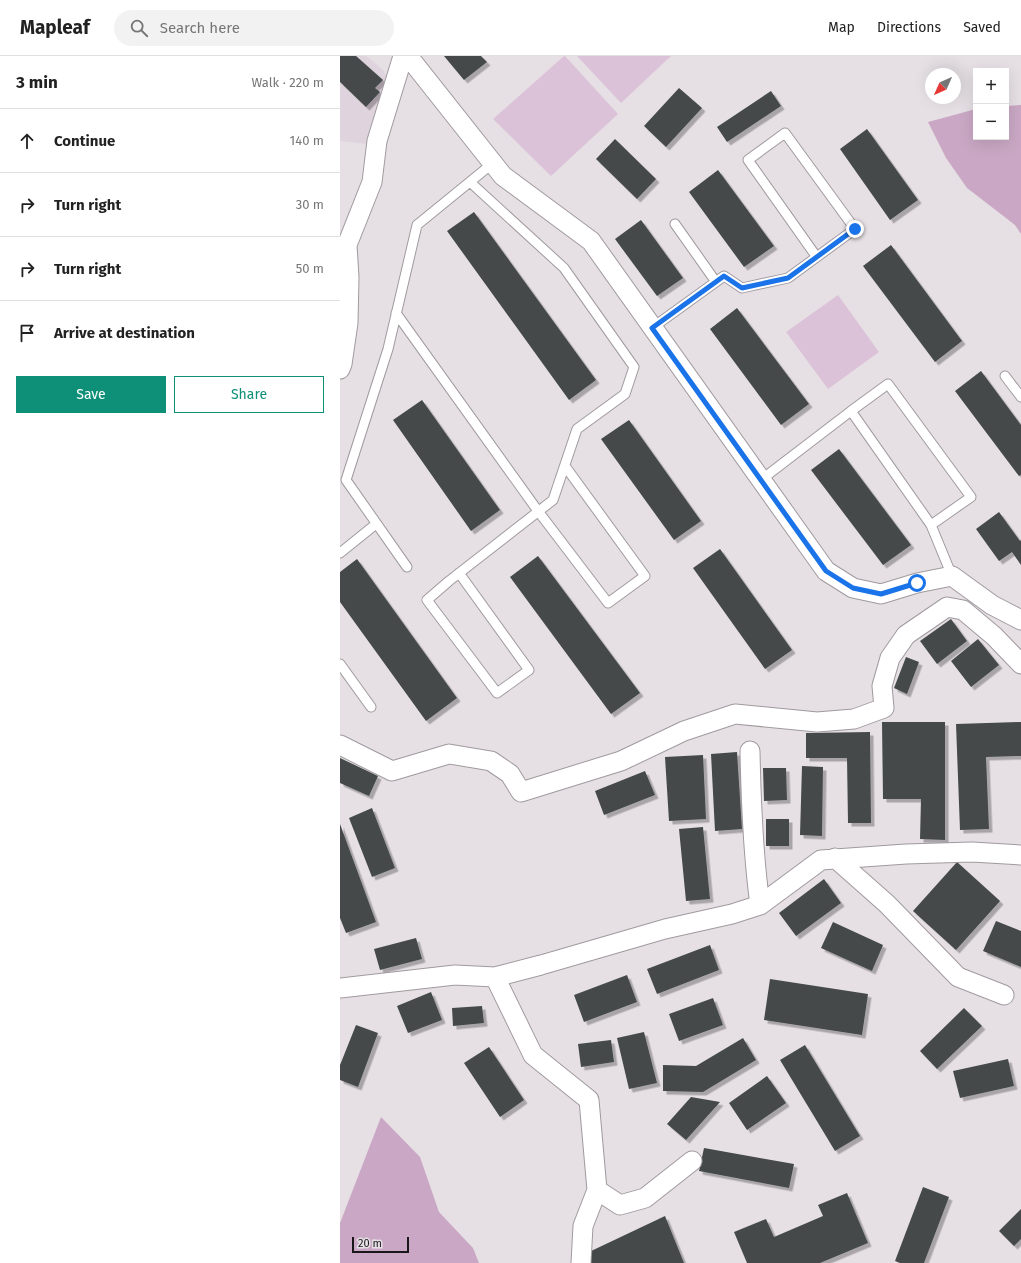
<!DOCTYPE html>
<meta charset="utf-8">
<style>
:root{--surface:#fff;--page:#f2f2f2;--text:#222;--muted:#767676;--line:#e0e0e0;--accent:#0d9077}
body{margin:0;font-family:"Fira Sans",sans-serif;background:var(--page);color:var(--text)}
.controls{position:absolute;right:12px;top:12px;display:grid;overflow:hidden;border-radius:0px;box-shadow:0 4px 16px #0002}
.controls button{width:36px;height:36px;display:grid;place-items:center;padding:0;border:0;border-bottom:1px solid var(--line);background:var(--surface);color:var(--text);font:20px sans-serif}
.compass{position:absolute;left:585px;top:12px;width:36px;height:36px;border-radius:50%;background:var(--surface);box-shadow:0 4px 16px #0002;rotate:225deg}
.scale{position:absolute;left:12px;bottom:10px;width:57px;box-sizing:border-box;padding-left:4px;border:2px solid #191719;border-top:0;font-size:11px;line-height:14px;white-space:nowrap;color:#191719;-webkit-text-stroke:3px #e6e0e5;paint-order:stroke}
.stop{position:absolute;width:12px;height:12px;margin:-9px;border:3px solid #1a73e8;border-radius:50%;background:#fff}
.stop.end{background:#1a73e8;border-color:#fff;box-shadow:0 1px 4px #0008}
.list{margin:0;padding:0;list-style:none}
h2{display:flex;justify-content:space-between;align-items:center;height:52px;margin:0;padding:0 16px;font-size:17px}
h2 small{font-size:13px;font-weight:400;color:var(--muted)}
.list li{display:grid;grid-template-columns:26px 1fr auto;gap:12px;align-items:center;box-sizing:border-box;height:64px;padding:0 16px;border-top:1px solid var(--line)}
.list b{display:block;font-size:15px;white-space:nowrap}
.list em{font-size:13px;font-style:normal;color:var(--muted)}
.actions{display:flex;gap:8px;padding:12px 16px}
.actions a{flex:1;padding:9px 0;border:1px solid var(--accent);border-radius:0px;text-align:center;font-size:14px;color:var(--accent)}
.actions .main{background:var(--accent);color:#fff}
.icon{flex:none;width:22px;height:22px;fill:none;stroke:currentColor;stroke-width:2;stroke-linecap:round;stroke-linejoin:round}
.map{position:relative;flex:none;width:681px;height:1207px;overflow:hidden}
header{display:flex;align-items:center;gap:24px;box-sizing:border-box;height:56px;padding:0 20px;background:var(--surface);border-bottom:1px solid var(--line)}
header strong{font-size:19px}
nav{display:flex;gap:22px;margin-inline-start:auto;font-size:14px}
.search{width:280px;height:36px;background:var(--page);display:flex;align-items:center;gap:10px;box-sizing:border-box;padding:0 14px;border-radius:22px;color:var(--muted);font-size:15px}
main{display:flex}
aside{flex:1;background:var(--surface)}
.map>svg:first-child{display:block}
.built{fill:#dfd3dd}
.green{fill:#dcc2d8}
.forest{fill:#caa8c5}
.building{fill:#444a48;filter:url(#shadow)}
.lines{fill:none;stroke-linecap:round;stroke-linejoin:round}
.lane-casing{stroke:#a09a9f;stroke-width:11}
.street-casing{stroke:#a09a9f;stroke-width:21}
.lane{stroke:#fff;stroke-width:9}
.street{stroke:#fff;stroke-width:19}
.route{stroke:#1a73e8;stroke-width:5}
</style>
<header>
<strong>Mapleaf</strong>
<div class="search"><svg class="icon" aria-label="search" viewBox="0 0 24 24"><circle cx="10" cy="10" r="6"/><path d="M15 15l6 6"/></svg>Search here</div>
<nav><a>Map</a><a>Directions</a><a>Saved</a></nav>
</header>
<main>
<aside>
<h2>3 min<small>Walk · 220 m</small></h2>
<ul class="list">
<li><svg class="icon" aria-label="ahead" viewBox="0 0 24 24"><path d="M12 20V5M6 11l6-6 6 6"/></svg><div><b>Continue</b></div><em>140 m</em></li>
<li><svg class="icon" aria-label="right" viewBox="0 0 24 24"><path d="M7 20v-9h11M14 6l5 5-5 5"/></svg><div><b>Turn right</b></div><em>30 m</em></li>
<li><svg class="icon" aria-label="right" viewBox="0 0 24 24"><path d="M7 20v-9h11M14 6l5 5-5 5"/></svg><div><b>Turn right</b></div><em>50 m</em></li>
<li><svg class="icon" aria-label="arrive" viewBox="0 0 24 24"><path d="M6 21V4h12l-3 4 3 4H6"/></svg><div><b>Arrive at destination</b></div></li>
</ul>
<div class="actions"><a class="main">Save</a><a>Share</a></div>
</aside>
<div class="map">
<svg width="681" height="1207" viewBox="0 0 681 1207">
<defs>
<filter id="shadow"><feDropShadow dx="3.5" dy="3.5" stdDeviation="0" flood-color="#0004"/></filter>
</defs>
<rect width="100%" height="100%" fill="#e6e0e5"/>
<path class="built" d="M0,0H26L43,14L50,27L28,88L0,85Z"/>
<path class="green" d="M224,0H225L278,58L211,120L153,63Z
M237,0H331L281,47Z
M498,239L539,296L488,333L446,276Z"/>
<path class="forest" d="M681,49V178L675,169L627,132L606,102L588,66L636,53V81H666V50Z
M41,1061L80,1101L99,1156L133,1192L139,1207H0V1167Z"/>
<path class="building" d="M0,0H16L43,24L35,32L40,36L26,51L0,26Z
M104,0H141L147,6L124,24Z
M339,32L362,52L326,91L304,70Z
M431,35L441,50L387,86L377,71Z
M527,73L578,144L550,164L500,93Z
M275,83L316,123L297,143L256,103Z
M378,114L434,190L404,211L349,136Z
M134,156L256,324L229,344L107,175Z
M301,164L343,222L317,240L275,183Z
M551,189L622,285L595,306L523,210Z
M397,252L469,348L441,369L370,273Z
M641,315L681,369V419L679,420L615,335Z
M82,344L160,454L131,475L53,364Z
M289,364L361,465L334,484L261,383Z
M499,393L571,489L543,509L471,414Z
M659,456L680,485L681,484V509L672,496L659,505L636,473Z
M380,493L452,594L425,613L353,512Z
M198,500L300,637L271,658L170,521Z
M17,503L117,642L86,665L0,546V516Z
M611,563L627,585L597,608L580,585Z
M638,583L659,609L631,631L611,605Z
M566,601L579,606L567,638L554,632Z
M542,666H605V784L580,783L581,743H543Z
M681,666V700L646,701L649,773L620,774L616,668Z
M530,676L531,767H508L507,702H466V677Z
M397,696L402,773L375,775L371,698Z
M363,699L366,763L329,765L325,701Z
M0,702L38,720L29,740L0,727Z
M462,710L483,711L482,780L460,779Z
M423,712H446L447,744L424,745Z
M305,715L315,739L264,759L255,735Z
M32,752L55,812L32,821L9,762Z
M426,763H449V790H426Z
M0,768L36,866L6,877L0,862Z
M363,771L370,843L346,845L339,773Z
M617,806L660,845L616,894L573,855Z
M484,823L501,847L456,880L439,857Z
M656,865L681,875V911L643,895Z
M493,866L543,889L532,915L481,892Z
M76,882L82,903L40,914L34,893Z
M370,889L379,914L317,938L307,913Z
M287,919L297,946L244,966L234,939Z
M430,923L528,938L522,979L424,964Z
M91,936L102,964L68,977L57,950Z
M373,942L383,969L339,985L329,958Z
M142,950L144,967L113,970L112,952Z
M624,952L642,970L597,1013L580,995Z
M16,969L38,977L18,1031L0,1024V1009Z
M304,976L317,1027L289,1033L277,982Z
M403,982L416,1004L363,1036L323,1035V1009L356,1010Z
M271,984L274,1006L241,1011L238,988Z
M465,989L520,1080L495,1095L440,1004Z
M149,991L184,1044L160,1061L124,1007Z
M668,1003L674,1030L620,1042L613,1015Z
M427,1020L446,1047L407,1074L389,1047Z
M351,1041L380,1046L346,1084L327,1068Z
M364,1092L454,1108L449,1132L359,1115Z
M583,1131L609,1141L584,1207H560L555,1205Z
M507,1137L528,1187L480,1207H407L394,1176L426,1163L434,1181L483,1160L478,1149Z
M681,1153V1183L674,1190L659,1175Z
M325,1160L344,1207H250L249,1196Z"/>
<g class="lines">
<defs>
<path id="lane" d="M335,168L376,226
M56,257L198,455L268,547L305,520L225,410
M312,272L384,220L402,232L448,222L515,173L445,77L408,104L476,200
M665,320L681,341
M421,424L511,355
M591,469L631,441L548,328L511,355L591,469L612,520
M0,497L36,468
M67,511L6,424L48,293L77,169L153,107
M119,517L189,614L157,637L87,544L109,525L213,444L237,373L285,338L294,311L224,212L130,126
M0,608L31,651"/>
<path id="street" d="M68,0L163,120L251,185L486,515L513,532L541,538L577,527L612,520L652,549L681,564
M0,313L2,308L8,267L9,221L7,189L32,126L37,85L63,0
M0,689L52,715L109,698L151,705L170,718L181,736L281,705L344,675L395,658L477,666L514,663L544,652L542,630L550,602L566,579L607,551L623,554L654,580L681,608
M410,695C411,747 413,798 420,849
M495,802L547,848L618,921L664,939
M155,921L193,999L249,1044L257,1134L243,1170L241,1207
M0,932L115,919L155,921L201,909L325,873L392,858L420,849L481,804L566,798L632,796L681,799
M257,1134L280,1149L305,1142L352,1105"/>
</defs>
<use href="#lane" class="lane-casing"/>
<use href="#street" class="street-casing"/>
<use href="#lane" class="lane"/>
<use href="#street" class="street"/>
</g>
<g class="lines">
<path class="route" d="M515,173L448,222L402,232L384,220L312,272L486,515L513,532L541,538L577,527"/>
</g>
</svg>
<div class="controls">
<button>+</button>
<button>−</button>
</div>
<svg class="compass" viewBox="-18 -18 36 36"><path d="M0-13l5 13h-10z" fill="#e53935"/><path d="M0 13l5-13h-10z" fill="#767676"/></svg>
<div class="scale">20 m</div>
<div class="stop" style="left:577px;top:527px"></div>
<div class="stop end" style="left:515px;top:173px"></div>
</div>
</main>
